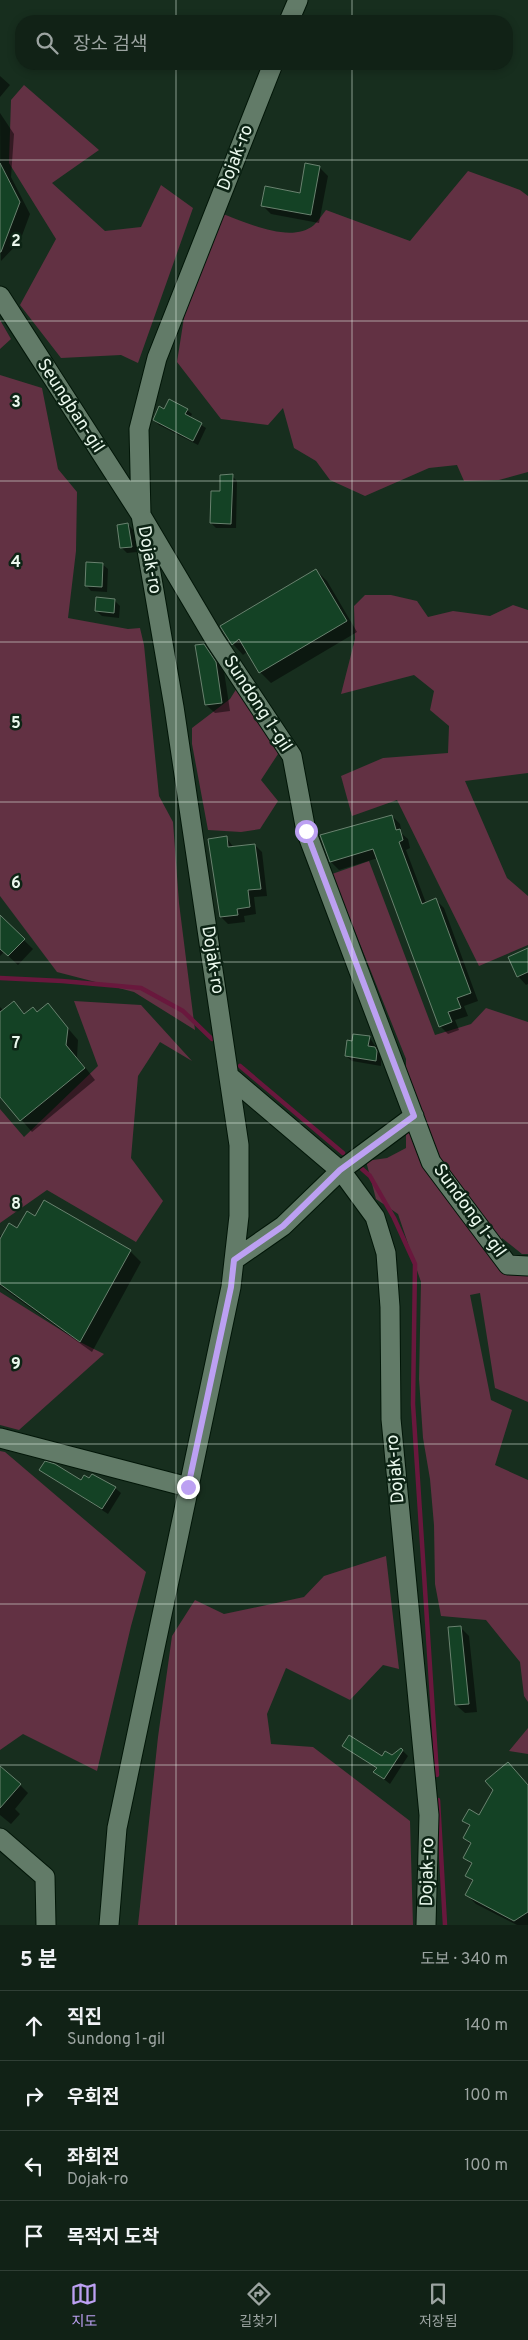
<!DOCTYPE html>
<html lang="ko">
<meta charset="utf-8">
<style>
:root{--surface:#112216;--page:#1a2a1f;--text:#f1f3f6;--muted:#9ca4a1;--line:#303f35;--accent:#bca0f2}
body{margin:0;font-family:Overpass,"Noto Sans KR",sans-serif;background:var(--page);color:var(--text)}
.stop{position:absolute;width:15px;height:15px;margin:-11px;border:4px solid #bca0f2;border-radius:50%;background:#fff}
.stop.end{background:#bca0f2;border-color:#fff;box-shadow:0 1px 5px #0008}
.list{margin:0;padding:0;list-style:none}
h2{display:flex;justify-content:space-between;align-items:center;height:65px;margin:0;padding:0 20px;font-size:21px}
h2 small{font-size:16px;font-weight:400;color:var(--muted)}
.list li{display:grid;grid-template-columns:32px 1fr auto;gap:15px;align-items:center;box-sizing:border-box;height:70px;padding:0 20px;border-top:1px solid var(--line)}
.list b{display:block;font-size:19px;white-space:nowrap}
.list p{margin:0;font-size:16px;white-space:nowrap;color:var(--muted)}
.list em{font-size:16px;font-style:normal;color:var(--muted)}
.icon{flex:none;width:28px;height:28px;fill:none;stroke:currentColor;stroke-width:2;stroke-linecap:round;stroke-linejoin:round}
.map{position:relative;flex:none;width:528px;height:1925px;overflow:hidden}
.search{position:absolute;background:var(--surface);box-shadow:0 2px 8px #0003;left:15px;right:15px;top:15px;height:55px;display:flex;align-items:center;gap:12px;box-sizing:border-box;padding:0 18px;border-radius:20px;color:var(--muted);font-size:19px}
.sheet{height:345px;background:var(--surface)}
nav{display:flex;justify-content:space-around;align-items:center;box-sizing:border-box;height:70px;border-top:1px solid var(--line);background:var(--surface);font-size:14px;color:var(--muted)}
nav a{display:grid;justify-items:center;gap:2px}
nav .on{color:var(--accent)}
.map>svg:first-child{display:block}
.green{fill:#623143}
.shadow{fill:#0007}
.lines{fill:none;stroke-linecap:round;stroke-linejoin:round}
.stream{stroke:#69183d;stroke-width:4.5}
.building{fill:#144225;stroke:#69826f}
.minor-casing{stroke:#021608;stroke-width:21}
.minor{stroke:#627b68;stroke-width:19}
.route{stroke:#bca0f2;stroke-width:6}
.grid{fill:none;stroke:#eaf8ed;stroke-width:1;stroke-opacity:0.55}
.labels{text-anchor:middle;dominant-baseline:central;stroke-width:5;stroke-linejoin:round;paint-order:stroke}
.street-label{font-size:18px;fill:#eaf8ed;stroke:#0d2415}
.grid-label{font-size:16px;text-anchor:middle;font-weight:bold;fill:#eaf8ed;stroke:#0d2415;stroke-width:5;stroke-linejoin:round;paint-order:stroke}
</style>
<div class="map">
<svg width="528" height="1925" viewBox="0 0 528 1925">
<rect width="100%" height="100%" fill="#172e1e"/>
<path class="green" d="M24,85L99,150L52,183L105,231L141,227L161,185L193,208L138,363L121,355L61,358L20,305L56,239L9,163L11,100Z
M468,171L520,190L528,196V472L499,480L464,481L457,465L429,468L365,496L330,480L316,461L294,448L283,408L268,425L221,419L177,362L186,305L220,213C244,221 290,245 314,225C318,221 322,215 326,210L410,241Z
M0,320L11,339L0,349Z
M0,375L42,388L58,469L77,492L76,551L68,618L128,629L140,628L144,645L159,796L173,822L179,903L195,1030L134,992L57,972L0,896Z
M365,595H391L417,601L428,617L453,611L490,616L513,605L528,610V773L465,781L507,878L528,896V945L479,966L397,800L352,816L341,776L383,758L448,753L449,726L430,710L434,691L414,675L341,694L355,639L354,606Z
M237,688L271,735L278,754L261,780L278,801L260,829L241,832L208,830L192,744V728L230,699Z
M369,861L435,1035L471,1024L486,1008L528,1022V1254H522L502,1238L495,1265L528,1272V1402L495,1388L480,1293L470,1295L491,1400L512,1410L495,1465L528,1480V1702L524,1696L520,1662L486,1620L441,1616L435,1584L434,1525L430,1479L423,1438L419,1379L421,1282L398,1214L376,1199L366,1161L387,1158L406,1148V1059L332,874Z
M74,1001L141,1005L192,1061L160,1042L138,1076L131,1158L163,1201L136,1242L47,1190L0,1223V1109L24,1137L98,1066Z
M0,1292L80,1342L104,1354L19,1430L0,1425Z
M0,1451L5,1452L146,1572L131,1626L97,1771L23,1734L0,1750Z
M386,1556L399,1669L383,1665L350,1700L286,1668L267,1714L271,1744L313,1747L410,1821L413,1925H138L158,1737L172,1636L195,1600L224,1614L304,1597L324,1576Z
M528,1728V1754L509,1751Z"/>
<path class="shadow" d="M0,76L10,85L0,97Z
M0,113L14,134L11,177L30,214L20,241L1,261Z
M319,167L328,176L319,223L271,214L262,205L301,194Z
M187,410L192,414L190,418L206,428L198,445L159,425L154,420Z
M232,476L237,481L236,528H216L211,523L222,493Z
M128,524L133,530L137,552L127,553L122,548Z
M102,564L108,569L107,592L91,591L86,585Z
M316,570L327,581L357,632L271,683L260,672L248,651L243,655L233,644Z
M114,600L120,606L119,618L102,616L96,611Z
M204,645L224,671L230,711L215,713L206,705Z
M392,816L400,824L402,834L408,839L410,848L406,850L426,903L436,900L444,908L478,1001L464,1006L468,1016L455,1020L459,1030L448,1034L440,1026L378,858L339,870L331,862Z
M226,837L234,848L255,845L262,852L267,896L254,897L256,914L244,916L245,922L228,924L221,917Z
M0,917L33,949L18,965L4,952L0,956Z
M528,950V984L526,985L518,976Z
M14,1003L25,1014L37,1013L48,1005L78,1040L77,1057L95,1080L32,1132L0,1095V1007L4,1011Z
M369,1037L381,1054V1066L352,1061L346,1056L353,1042Z
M35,1218L130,1251L141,1262L92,1352L0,1286V1235L3,1237L18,1229Z
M41,1470L82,1481L89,1480L92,1475L115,1488L121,1493L108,1514Z
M461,1628L469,1636L477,1712L465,1713L456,1705Z
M344,1746L383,1758L392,1757L401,1749L408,1756L390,1784L375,1772L378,1769Z
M0,1772L20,1785L28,1793L15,1809L20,1814L11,1824L0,1815Z
M528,1786V1925H517L476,1904L467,1895L474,1883L467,1876L472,1865L465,1858L471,1845L464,1838L470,1827L464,1821L480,1817Z"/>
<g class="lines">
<path class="stream" d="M0,978L62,981L141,988L183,1011L212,1039
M240,1066L343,1153
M362,1169L370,1176L394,1218L415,1264L413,1404L437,1775
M438,1800L445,1925"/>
</g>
<path class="building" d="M0,163L20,202L1,252H0Z
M305,163L320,166L311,215L261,206L265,186L300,193Z
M169,399L188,409L185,414L202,423L193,441L153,420L159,406L164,409Z
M233,474L231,524L210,523L211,491H220V475Z
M128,523L132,547L120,548L117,525Z
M86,562L103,563L102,587L85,586Z
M316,569L347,621L259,673L239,639L232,645L220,626Z
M96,597L115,599L114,613L95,611Z
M204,644L216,662L222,703L205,705L195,645Z
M392,815L396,830L400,829L403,840L399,842L422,904L436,898L471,993L457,998L461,1008L448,1012L452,1022L439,1027L373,849L330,862L320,835Z
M227,836L228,847L255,844L261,889L248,890L250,907L237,909L238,915L220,917L208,839Z
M0,915L25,939L8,956L0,949Z
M528,948V972L517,977L508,957Z
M14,1001L24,1014L33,1007L37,1012L48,1003L68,1028L66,1045L85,1068L20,1121L0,1097V1012Z
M353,1034L370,1036L368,1046L375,1047L377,1051L376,1061L345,1056L347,1040L352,1041Z
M44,1200L131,1250L80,1342L0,1284V1239L9,1223L17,1228L27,1211L35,1216Z
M45,1461L55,1464L81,1480L84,1475L89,1478L92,1474L116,1487L102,1509L39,1470Z
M461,1626L469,1704L455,1705L448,1627Z
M349,1735L382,1756L385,1751L392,1755L401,1748L403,1750L384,1779L373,1772L377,1768L342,1746Z
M508,1762L528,1785V1912L514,1921L465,1895L473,1880L465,1876L472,1863L463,1858L471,1843L463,1838L470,1825L462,1821L469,1809L479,1815L493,1790L485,1781Z
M0,1766L21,1784L0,1808Z"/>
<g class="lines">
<defs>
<path id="minor" d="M289,21L298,0
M0,296L141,515L215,640L292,756L306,831L431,1162L508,1265L528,1266
M229,1076L342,1172L375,1217L386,1253L390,1307L391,1419L429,1815L426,1925
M234,1260L283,1226L340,1171L414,1116
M0,1438L188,1487
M0,1838L45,1877L46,1925
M109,1925L117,1828L231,1287L239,1216V1145L174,707L141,515L139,429L157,358L273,64"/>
</defs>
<use href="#minor" class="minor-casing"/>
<use href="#minor" class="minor"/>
</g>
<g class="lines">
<path class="route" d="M188,1487L231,1287L234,1260L283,1226L340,1170L414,1116L306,831"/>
</g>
<path class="grid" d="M176,0V21M352,0V21M176,64V1925M352,64V1925M0,160H528M0,321H528M0,481H528M0,642H528M0,802H528M0,962H528M0,1123H528M0,1283H528M0,1444H528M0,1604H528M0,1765H528"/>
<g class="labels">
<g class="street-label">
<text transform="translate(236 158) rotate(-69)">Dojak-ro</text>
<text transform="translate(70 406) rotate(57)">Seungban-gil</text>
<text transform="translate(149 560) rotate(80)">Dojak-ro</text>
<text transform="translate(257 704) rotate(57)">Sundong 1-gil</text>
<text transform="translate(212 960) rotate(81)">Dojak-ro</text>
<text transform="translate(469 1211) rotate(54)">Sundong 1-gil</text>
<text transform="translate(396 1469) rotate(-95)">Dojak-ro</text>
<text transform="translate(428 1872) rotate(-89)">Dojak-ro</text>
</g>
</g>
<g class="grid-label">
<text x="16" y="246">2</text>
<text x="16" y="407">3</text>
<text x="16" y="567">4</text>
<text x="16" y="728">5</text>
<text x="16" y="888">6</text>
<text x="16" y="1048">7</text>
<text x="16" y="1209">8</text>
<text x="16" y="1369">9</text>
</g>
</svg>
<div class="stop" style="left:306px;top:831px"></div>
<div class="stop end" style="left:188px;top:1487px"></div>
<div class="search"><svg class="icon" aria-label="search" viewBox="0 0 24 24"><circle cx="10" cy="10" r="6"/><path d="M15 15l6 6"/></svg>장소 검색</div>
</div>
<section class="sheet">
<h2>5 분<small>도보 · 340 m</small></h2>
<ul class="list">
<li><svg class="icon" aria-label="ahead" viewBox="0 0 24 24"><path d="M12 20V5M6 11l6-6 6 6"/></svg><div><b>직진</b><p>Sundong 1-gil</p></div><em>140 m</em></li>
<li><svg class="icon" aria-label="right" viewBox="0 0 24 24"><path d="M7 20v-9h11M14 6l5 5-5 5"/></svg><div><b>우회전</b></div><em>100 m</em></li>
<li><svg class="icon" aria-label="left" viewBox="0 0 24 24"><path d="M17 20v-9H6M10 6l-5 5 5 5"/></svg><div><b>좌회전</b><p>Dojak-ro</p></div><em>100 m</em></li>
<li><svg class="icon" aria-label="arrive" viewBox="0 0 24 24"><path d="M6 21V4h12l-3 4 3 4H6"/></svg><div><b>목적지 도착</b></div></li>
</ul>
</section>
<nav>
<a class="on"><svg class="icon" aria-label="map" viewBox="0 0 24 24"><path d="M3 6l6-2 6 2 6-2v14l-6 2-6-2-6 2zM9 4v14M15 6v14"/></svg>지도</a>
<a><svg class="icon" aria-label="directions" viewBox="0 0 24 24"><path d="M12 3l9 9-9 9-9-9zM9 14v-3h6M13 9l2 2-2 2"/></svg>길찾기</a>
<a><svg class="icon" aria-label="saved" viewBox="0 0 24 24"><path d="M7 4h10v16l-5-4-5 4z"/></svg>저장됨</a>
</nav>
